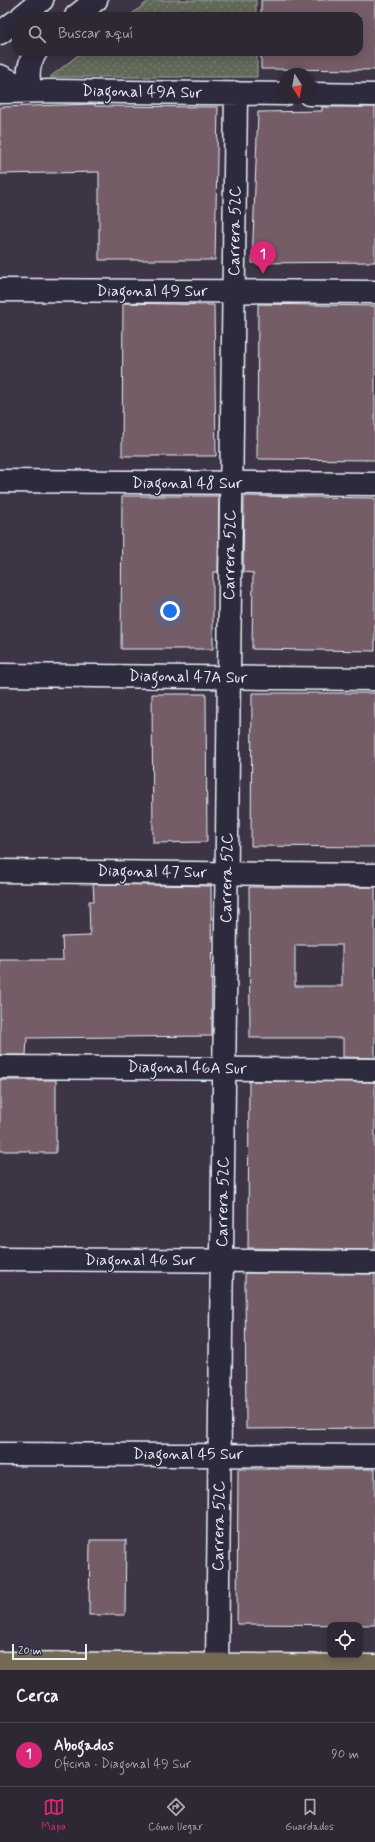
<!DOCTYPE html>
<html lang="es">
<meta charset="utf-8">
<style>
:root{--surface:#2e2734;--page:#362f3c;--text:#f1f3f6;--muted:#a7a5ac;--line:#49444f;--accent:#db2777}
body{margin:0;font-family:Mynerve,sans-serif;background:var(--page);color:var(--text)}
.controls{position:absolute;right:12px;bottom:12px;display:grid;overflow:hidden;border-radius:8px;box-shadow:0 2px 10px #0003}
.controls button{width:36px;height:36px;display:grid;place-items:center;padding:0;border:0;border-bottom:1px solid var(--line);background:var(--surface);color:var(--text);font:20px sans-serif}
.compass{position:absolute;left:279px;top:68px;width:36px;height:36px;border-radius:50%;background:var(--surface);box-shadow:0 2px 10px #0003;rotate:169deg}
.scale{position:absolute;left:12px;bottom:10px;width:75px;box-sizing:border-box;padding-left:4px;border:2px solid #e8f1f8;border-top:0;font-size:11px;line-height:14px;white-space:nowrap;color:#e8f1f8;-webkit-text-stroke:3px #2f2a3d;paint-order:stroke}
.you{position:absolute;left:170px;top:611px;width:14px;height:14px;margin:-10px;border:3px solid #fff;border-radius:50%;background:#1a73e8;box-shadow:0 0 0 6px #1a73e833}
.badge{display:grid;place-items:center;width:26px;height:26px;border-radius:50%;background:var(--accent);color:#fff;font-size:13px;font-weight:700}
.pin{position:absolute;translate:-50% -33px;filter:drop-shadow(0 1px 2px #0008)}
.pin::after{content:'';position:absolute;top:21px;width:14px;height:12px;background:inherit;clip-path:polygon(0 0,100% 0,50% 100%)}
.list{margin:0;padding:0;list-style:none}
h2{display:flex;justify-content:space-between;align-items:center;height:52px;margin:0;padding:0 16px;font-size:17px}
h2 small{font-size:13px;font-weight:400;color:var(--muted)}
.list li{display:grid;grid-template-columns:26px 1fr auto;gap:12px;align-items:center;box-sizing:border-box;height:64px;padding:0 16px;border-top:1px solid var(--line)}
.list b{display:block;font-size:15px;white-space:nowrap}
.list p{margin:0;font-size:13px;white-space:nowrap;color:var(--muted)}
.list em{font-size:13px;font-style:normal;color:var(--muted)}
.icon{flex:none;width:22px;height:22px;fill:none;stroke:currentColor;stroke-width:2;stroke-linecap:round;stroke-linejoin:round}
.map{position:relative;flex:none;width:375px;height:1670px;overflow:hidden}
.search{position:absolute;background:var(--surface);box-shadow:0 2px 10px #0003;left:12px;right:12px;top:12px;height:44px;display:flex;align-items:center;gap:10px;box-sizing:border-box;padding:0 14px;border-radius:12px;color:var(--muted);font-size:15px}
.sheet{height:116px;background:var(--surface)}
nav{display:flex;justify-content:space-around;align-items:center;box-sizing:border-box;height:56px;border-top:1px solid var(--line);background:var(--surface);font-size:11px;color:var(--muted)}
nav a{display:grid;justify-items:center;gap:2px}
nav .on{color:var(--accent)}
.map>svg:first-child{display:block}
.park{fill:url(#park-dots);stroke:#a5aca8}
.building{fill:#755d67;stroke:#e8f1f8;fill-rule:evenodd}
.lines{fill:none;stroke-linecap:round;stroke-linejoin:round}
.minor-casing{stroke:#e8f1f8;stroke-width:25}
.tertiary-casing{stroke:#e8f1f8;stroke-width:25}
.trunk-casing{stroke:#e8f1f8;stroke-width:25}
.minor{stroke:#2f2a3d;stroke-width:22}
.tertiary{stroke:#2f2a3d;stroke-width:22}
.trunk{stroke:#776a54;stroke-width:22}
.labels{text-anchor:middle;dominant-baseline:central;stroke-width:3;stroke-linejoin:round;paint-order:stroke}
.street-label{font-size:16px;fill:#e8f1f8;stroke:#2f2a3d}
</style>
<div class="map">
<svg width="375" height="1670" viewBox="0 0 375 1670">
<defs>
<pattern id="park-dots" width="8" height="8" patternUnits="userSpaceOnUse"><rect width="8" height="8" fill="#626759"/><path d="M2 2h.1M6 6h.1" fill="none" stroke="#787d72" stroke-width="1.8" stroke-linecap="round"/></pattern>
</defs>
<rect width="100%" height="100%" fill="#3d3445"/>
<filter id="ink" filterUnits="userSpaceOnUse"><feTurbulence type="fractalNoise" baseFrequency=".025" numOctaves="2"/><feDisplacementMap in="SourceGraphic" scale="8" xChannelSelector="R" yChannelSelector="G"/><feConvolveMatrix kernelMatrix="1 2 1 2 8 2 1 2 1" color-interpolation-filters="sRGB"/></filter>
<g filter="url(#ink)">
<path class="park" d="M150,0H256V16H129Z
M82,52H257V77H50Z"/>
<path class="building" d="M261,0H375V70L261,69V52H359V16H261Z
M93,104H95V106L218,107L215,260H99V172L0,174V107Z
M322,107H375V262L252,263L258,112L322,111Z
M123,303L214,305L216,456H122Z
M258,304L375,306V460L257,459Z
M122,496H219L218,572H213V649H121Z
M247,496L375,498V651L252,649L253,573L243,572L244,497Z
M252,693H375V847L251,846Z
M152,694H206L207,842L153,843Z
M93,884L211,886L212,1036L27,1038L26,1055H0V960H63L62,937L90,936L89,901H94Z
M249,887H375V1058L343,1057V1038H250ZM295,945H342V986H295Z
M0,1080H56V1153H30V1151H0Z
M249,1081L375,1082V1250L248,1248Z
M245,1273L375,1274V1428L246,1429Z
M238,1469H375V1625L237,1624Z
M90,1540H126L125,1615H89Z"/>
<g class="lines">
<defs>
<path id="minor" d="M0,76L31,91
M0,290L375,292
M0,481L375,484
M0,675L375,679
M0,871L375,875
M0,1067L375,1070
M0,1259L375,1262
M0,1454L375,1456"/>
<path id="tertiary" d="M22,16L42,0
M76,16L96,0
M0,33L16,21
M31,91C27,77 27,64 36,52
M0,92L53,91L285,94
M309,94L375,95
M217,1664L236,93"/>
<path id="trunk" d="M0,1663L375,1666"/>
</defs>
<use href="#minor" class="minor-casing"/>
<use href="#tertiary" class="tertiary-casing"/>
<use href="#trunk" class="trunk-casing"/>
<use href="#minor" class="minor"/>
<use href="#tertiary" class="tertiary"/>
<use href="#trunk" class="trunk"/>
</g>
</g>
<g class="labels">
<g class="street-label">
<text transform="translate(142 92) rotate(1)">Diagonal 49A Sur</text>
<text transform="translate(235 231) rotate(-89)">Carrera 52C</text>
<text x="152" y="291">Diagonal 49 Sur</text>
<text x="187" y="483">Diagonal 48 Sur</text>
<text transform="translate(230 555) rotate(-89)">Carrera 52C</text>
<text transform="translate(188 677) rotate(1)">Diagonal 47A Sur</text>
<text transform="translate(152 872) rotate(1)">Diagonal 47 Sur</text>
<text transform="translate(227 878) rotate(-89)">Carrera 52C</text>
<text transform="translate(187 1068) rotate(1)">Diagonal 46A Sur</text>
<text transform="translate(223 1202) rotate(-89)">Carrera 52C</text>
<text x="140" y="1260">Diagonal 46 Sur</text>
<text x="188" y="1454">Diagonal 45 Sur</text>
<text transform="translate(219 1526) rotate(-89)">Carrera 52C</text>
</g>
</g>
</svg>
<div class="controls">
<button><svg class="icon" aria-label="locate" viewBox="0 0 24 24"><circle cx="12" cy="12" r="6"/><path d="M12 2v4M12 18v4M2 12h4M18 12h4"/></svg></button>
</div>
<svg class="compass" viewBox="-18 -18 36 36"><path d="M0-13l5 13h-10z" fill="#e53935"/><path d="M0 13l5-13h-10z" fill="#a7a5ac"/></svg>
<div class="scale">20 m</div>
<div class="you"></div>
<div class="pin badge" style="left:263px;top:274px">1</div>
<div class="search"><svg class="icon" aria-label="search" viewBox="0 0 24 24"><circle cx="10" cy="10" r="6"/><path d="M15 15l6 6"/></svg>Buscar aquí</div>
</div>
<section class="sheet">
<h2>Cerca<small></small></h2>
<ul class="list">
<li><span class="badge">1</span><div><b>Abogados</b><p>Oficina · Diagonal 49 Sur</p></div><em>90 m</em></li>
</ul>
</section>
<nav>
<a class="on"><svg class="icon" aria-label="map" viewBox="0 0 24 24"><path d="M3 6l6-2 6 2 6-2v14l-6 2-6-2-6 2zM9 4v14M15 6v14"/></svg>Mapa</a>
<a><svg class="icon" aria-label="directions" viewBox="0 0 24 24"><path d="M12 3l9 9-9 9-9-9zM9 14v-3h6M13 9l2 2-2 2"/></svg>Cómo llegar</a>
<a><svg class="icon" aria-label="saved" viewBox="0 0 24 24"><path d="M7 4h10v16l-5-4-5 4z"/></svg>Guardados</a>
</nav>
